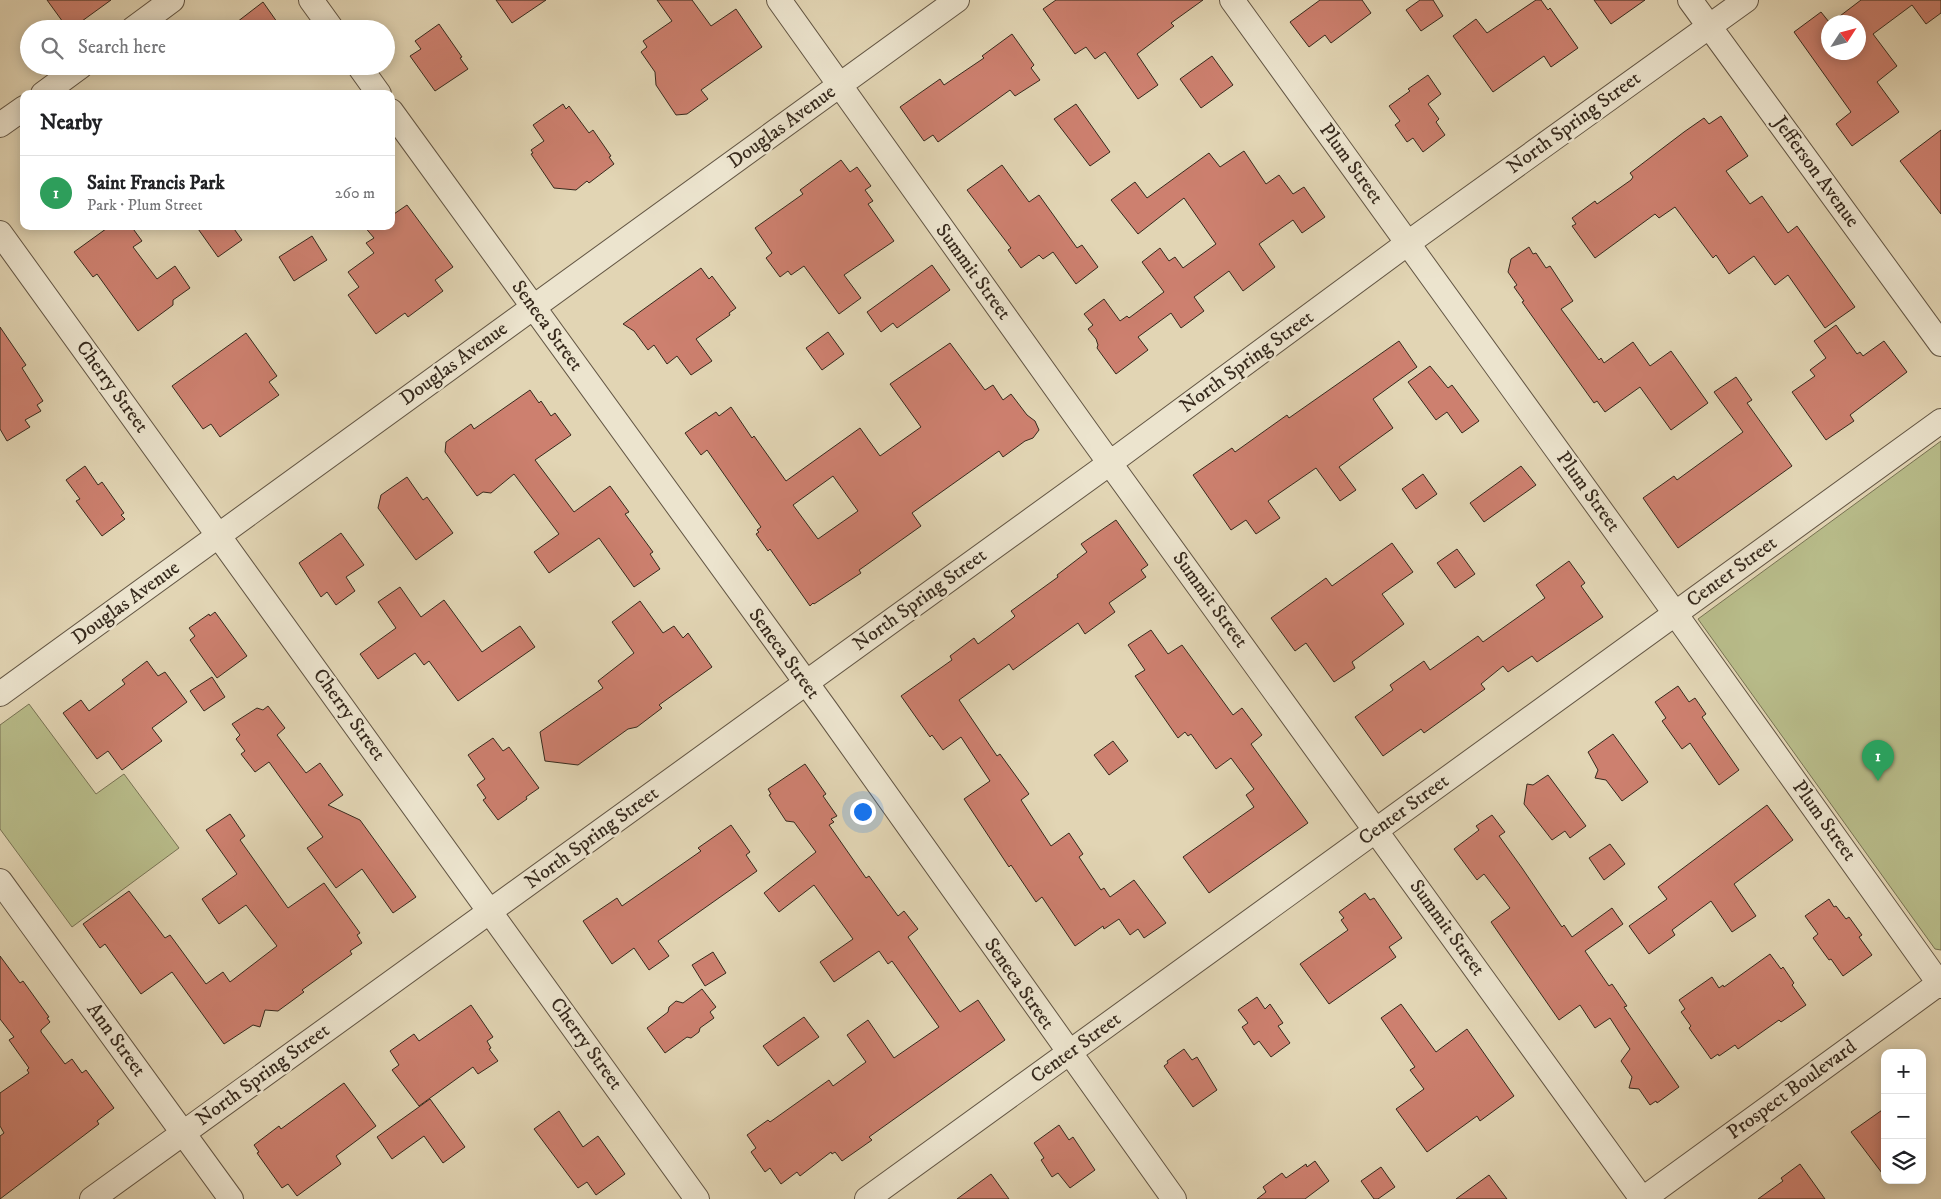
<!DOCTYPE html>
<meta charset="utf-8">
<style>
:root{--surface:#fff;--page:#f2f2f2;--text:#202124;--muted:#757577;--line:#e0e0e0;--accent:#8f2418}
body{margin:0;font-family:"IM FELL DW Pica",serif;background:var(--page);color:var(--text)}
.controls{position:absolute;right:15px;bottom:15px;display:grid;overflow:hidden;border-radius:10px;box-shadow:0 2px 12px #0003}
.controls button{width:45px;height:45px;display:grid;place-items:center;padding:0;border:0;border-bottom:1px solid var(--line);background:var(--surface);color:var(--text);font:25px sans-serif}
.compass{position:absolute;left:1821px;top:15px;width:45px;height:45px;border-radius:50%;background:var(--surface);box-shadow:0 2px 12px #0003;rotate:54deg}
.you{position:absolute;left:862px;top:811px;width:18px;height:18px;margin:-12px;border:4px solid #fff;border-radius:50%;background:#1a73e8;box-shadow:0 0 0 8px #1a73e833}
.badge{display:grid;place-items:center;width:32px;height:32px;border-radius:50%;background:var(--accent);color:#fff;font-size:16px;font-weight:700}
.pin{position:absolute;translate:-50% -41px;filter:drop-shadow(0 1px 2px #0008)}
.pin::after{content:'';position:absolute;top:26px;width:18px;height:15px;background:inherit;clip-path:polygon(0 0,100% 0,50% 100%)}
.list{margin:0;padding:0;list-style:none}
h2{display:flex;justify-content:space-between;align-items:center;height:65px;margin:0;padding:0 20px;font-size:21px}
h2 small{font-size:16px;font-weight:400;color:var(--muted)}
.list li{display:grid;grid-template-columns:32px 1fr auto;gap:15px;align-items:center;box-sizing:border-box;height:75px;padding:0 20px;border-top:1px solid var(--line)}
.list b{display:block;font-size:19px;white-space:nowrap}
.list p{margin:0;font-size:16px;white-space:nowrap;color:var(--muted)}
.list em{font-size:16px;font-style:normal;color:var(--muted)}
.icon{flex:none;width:28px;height:28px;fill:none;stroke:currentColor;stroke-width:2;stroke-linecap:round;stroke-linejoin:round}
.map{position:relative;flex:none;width:1941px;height:1199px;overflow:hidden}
.search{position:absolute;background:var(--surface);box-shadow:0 2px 12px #0003;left:20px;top:20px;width:375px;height:55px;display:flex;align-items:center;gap:12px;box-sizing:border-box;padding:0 18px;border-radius:28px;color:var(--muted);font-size:19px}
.panel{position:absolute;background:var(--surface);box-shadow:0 2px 12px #0003;left:20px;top:90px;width:375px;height:140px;border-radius:10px}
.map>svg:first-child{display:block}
.green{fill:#b8bc8a;stroke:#787354}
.building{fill:#cd806f;stroke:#372a1d;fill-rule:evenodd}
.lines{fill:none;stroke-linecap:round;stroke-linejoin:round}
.street-casing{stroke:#625543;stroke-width:26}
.street{stroke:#ece4ce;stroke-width:24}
.labels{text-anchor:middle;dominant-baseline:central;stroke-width:5;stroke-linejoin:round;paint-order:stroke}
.street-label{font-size:20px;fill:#372a1d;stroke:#ece4ce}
</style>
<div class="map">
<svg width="1941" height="1199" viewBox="0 0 1941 1199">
<rect width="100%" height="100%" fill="#e2d5b4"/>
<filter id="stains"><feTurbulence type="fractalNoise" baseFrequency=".004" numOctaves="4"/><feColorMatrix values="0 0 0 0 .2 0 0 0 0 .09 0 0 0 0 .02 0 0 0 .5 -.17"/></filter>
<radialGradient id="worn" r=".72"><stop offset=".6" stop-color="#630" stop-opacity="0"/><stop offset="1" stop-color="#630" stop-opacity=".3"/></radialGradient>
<path class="green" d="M1941,441V950L1935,949L1698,619Z
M29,704L96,794L124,774L179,848L72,927L0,829V725Z"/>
<path class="building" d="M47,0H111L71,29H68Z
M496,0H546L512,23Z
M657,0H692L711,26L736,9L762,47L701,90L708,99L687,114L676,115L656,85L655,72L641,52L647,47L643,41L672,21Z
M1056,0H1203L1171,23L1174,26L1137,54L1158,85L1138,99L1105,52L1095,59L1086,47L1075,54L1043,9Z
M1320,0H1362L1371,13L1331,43L1325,35L1309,47L1290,22Z
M1420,0H1433L1443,16L1421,31L1406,10Z
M1536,0H1541L1548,10L1550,8L1578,48L1551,67L1544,56L1493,92L1453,36L1476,19L1487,33Z
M1594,0H1645L1611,24Z
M1861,0H1941V13L1926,24L1912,5L1873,34L1897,66L1877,82L1899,112L1852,146L1836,124L1851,112L1794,32L1821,12L1829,22L1828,52H1858V22H1832Z
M263,2L282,29H242L237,22Z
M439,24L462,57L460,58L468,69L435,91L410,56L421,49L415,41Z
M1012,34L1034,65L1031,68L1040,80L1015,96L1010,90L938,142L933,135L924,141L900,107L940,79L944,85L984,58L982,56Z
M1212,56L1233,85L1201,108L1180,79Z
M1428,75L1441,94L1428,104L1439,119L1436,122L1445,135L1423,152L1413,138L1407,142L1395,125L1400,121L1389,106L1410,91L1408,89Z
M563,104L566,109L569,106L589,133L593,130L611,156L609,157L614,164L589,183L587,181L576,190L554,188L531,154L533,153L531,150L544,141L533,125Z
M1076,104L1110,152L1090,166L1054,119Z
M1721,116L1748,156L1726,171L1750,204L1762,196L1788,233L1797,226L1855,307L1825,328L1788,275L1775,285L1754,256L1729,274L1716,255L1713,258L1675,207L1659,218L1655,214L1595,258L1572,226L1576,224L1572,218L1595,201L1597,204L1631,180L1633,177L1630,173L1684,132L1704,118L1709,124Z
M1941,130V214L1900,161Z
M1244,151L1266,184L1279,175L1293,194L1304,187L1325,217L1302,233L1293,220L1259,244L1275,267L1243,291L1229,271L1194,297L1204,311L1181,328L1171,313L1138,337L1148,350L1116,374L1097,348L1098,345L1096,339L1088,329L1093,325L1084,314L1104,299L1120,321L1127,316L1129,318L1164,292L1142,262L1160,248L1169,261L1175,257L1183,268L1216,244L1184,198L1138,234L1111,200L1135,182L1147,198L1209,153L1220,167Z
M841,160L850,172L857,167L871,186L865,190L873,201L868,204L894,241L844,275L861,298L839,314L804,266L791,275L788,271L780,277L766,258L772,253L755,228L803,194L800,190Z
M1002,165L1029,202L1039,195L1077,248L1082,245L1098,267L1076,284L1053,252L1043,259L1039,255L1021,268L1008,250L1011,248L967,190Z
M407,205L453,267L435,280L443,291L408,317L405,313L376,334L348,295L359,287L348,272L374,253L366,243L374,238L364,226H391V216Z
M110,226H131L142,241L133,247L157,279L175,266L190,288L173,300V305L138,331L97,274L93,277L74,252Z
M196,226H232L242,240L218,257Z
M312,236L327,260L294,281L279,257Z
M1529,247L1533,254L1536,253L1546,268L1550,266L1573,301L1561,309L1599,360L1601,358L1604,363L1633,342L1650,366L1671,351L1708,403L1671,430L1640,387L1605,412L1597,401L1594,403L1522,302L1524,301L1514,287L1517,285L1508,272L1511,259Z
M932,265L950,290L897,328L893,323L881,332L867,312Z
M701,268L709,279L712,276L736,308L729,313L730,315L696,339L712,361L691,375L677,356L667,364L654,345L648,350L634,331L623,324Z
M1836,325L1857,354L1860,352L1863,356L1884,341L1907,372L1850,415L1854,421L1826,440L1792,392L1815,376L1810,370L1826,358L1814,341Z
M0,327L26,365L22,368L43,401L37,405L41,411L25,420L30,427L7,441L0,429Z
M828,332L844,354L822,370L806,348Z
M246,333L277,376L269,382L279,395L220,437L211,424L203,429L172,386Z
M1399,341L1417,367L1373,399L1393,428L1339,467L1356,490L1340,501L1316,468L1268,501L1280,518L1256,534L1246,520L1231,530L1193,475L1232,448L1235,452L1287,415L1289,418Z
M950,343L985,390L993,385L1003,400L1011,394L1027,415L1035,421L1039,430L1033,438L1025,441L1003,457L999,451L912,513L921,526L862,568L859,570L861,573L814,604L813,603L810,606L770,549L768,551L756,534L759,532L757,530L761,527L707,450L701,455L685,433L716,412L719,416L731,407L752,438L754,436L786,481L860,428L880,456L921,427L890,384ZM833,476L858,511L818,539L793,505Z
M1430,366L1448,388L1452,385L1479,421L1462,433L1447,412L1436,420L1408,382Z
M1736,377L1752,400L1747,403L1792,466L1678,548L1643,498L1674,476L1677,480L1743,432L1714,392Z
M530,390L539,403L541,401L551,416L555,413L571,435L535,460L574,512L610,486L629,512L625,514L653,552L650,554L660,569L634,587L599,538L549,573L534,552L559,534L514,474L491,493L483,492L477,496L445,452L446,442L471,424L474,429Z
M85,466L98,485L102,482L124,513L121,515L125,519L102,536L76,501L80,499L66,480Z
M1521,466L1536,485L1484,522L1470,503Z
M1423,474L1437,494L1416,509L1402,489Z
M407,477L423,500L427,497L453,533L416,560L378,508L381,495Z
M1116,520L1148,565L1141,570L1146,577L1109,603L1115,612L1085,634L1078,623L1013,670L1009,664L959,700L997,756L1000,754L1029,794L1021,800L1051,846L1069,833L1083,854L1079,857L1101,890L1104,888L1110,897L1134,880L1166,923L1144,938L1138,929L1130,935L1119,919L1104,929L1103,926L1075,946L1042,897L1036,902L1011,865L1009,867L964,799L990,781L961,737L943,750L932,735L930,737L901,696L952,660L950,656L974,638L978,644L1013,618L1015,616L1011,611L1058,577L1057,575L1087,552L1081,544Z
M341,533L364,565L346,577L355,591L336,605L327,592L321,597L299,563Z
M1392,543L1413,572L1382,594L1404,624L1352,662L1355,668L1334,682L1306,643L1295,651L1271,618L1326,578L1332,586Z
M1457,549L1475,574L1455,588L1437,563Z
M1569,561L1585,583L1581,586L1603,617L1537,662L1532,656L1508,672L1503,666L1481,684L1485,689L1424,733L1421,729L1383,756L1355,717L1393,690L1390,685L1424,661L1430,670L1478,636L1483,642L1545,598L1536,585Z
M400,587L421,617L444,600L482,652L520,626L535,647L458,701L429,661L424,665L415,653L378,679L360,654L396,628L378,602Z
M640,601L663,633L674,626L683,638L688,633L712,667L659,705L662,708L637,727L628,729L578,765L545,761L540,732L603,688L598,681L634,653L612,622Z
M215,612L247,656L217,678L190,640L195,636L189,628L209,614L210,616Z
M1151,630L1168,654L1182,645L1233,715L1242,708L1262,735L1251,744L1308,823L1209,893L1183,857L1254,807L1246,795L1254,789L1231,758L1216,769L1191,734L1188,736L1185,732L1178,738L1135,676L1145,670L1128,645Z
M147,661L158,676L165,672L187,702L152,728L162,741L122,770L108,751L97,759L63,713L81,700L89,711L125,684L122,680Z
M212,677L225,697L204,711L190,691Z
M1678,686L1689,702L1695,698L1706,714L1702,717L1739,770L1719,785L1690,743L1682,749L1662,721L1666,718L1655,702Z
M268,706L285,728L277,735L306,773L320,763L343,795L328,805L360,820L416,897L393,913L362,869L336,888L307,848L323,837L269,762L255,772L241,754L245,751L236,739L240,735L232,724L257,708L263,710Z
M1613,734L1648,782L1622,801L1606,780L1595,778L1598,770L1588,752Z
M493,738L503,751L509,747L539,788L526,797L527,799L498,820L483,800L486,798L477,785L485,779L468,755Z
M1113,741L1128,761L1109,775L1094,755Z
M805,764L826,794L823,796L837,816L831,819L834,822L829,825L866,878L869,876L898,916L904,911L918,929L908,937L960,1012L978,1000L1005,1040L869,1137L872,1140L842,1161L835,1152L832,1154L831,1152L800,1176L797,1172L781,1184L770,1168L765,1172L751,1152L756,1148L747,1135L768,1120L770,1122L829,1080L833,1086L866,1062L847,1035L868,1020L894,1058L939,1027L892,961L888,964L879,951L834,982L820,962L853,939L814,885L779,912L764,893L816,852L794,822L786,821L769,795L771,794L768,789Z
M1548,775L1586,826L1570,838L1565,831L1552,840L1524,804L1527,784L1533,785Z
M1767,805L1793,840L1734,884L1756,916L1732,932L1711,901L1672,930L1675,935L1649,954L1629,926L1667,899L1658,887Z
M230,814L245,836L240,840L288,908L324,883L360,933L357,935L362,943L350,951L352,954L302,990L304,992L278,1011L265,1010L260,1027L253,1025L224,1044L172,972L141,994L105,944L100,948L83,924L129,891L165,938L170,935L206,984L223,972L230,982L277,946L246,905L219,924L202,899L237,874L206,830Z
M1492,815L1505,832L1499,836L1522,868L1562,927L1564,925L1572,937L1612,908L1623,924L1585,951L1609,986L1612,984L1627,1006L1624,1007L1679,1087L1657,1103L1656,1101L1650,1105L1639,1089L1629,1088L1632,1077L1621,1061L1630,1049L1610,1018L1595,1028L1580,1005L1559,1020L1491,922L1510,908L1484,874L1477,880L1454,849L1479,830L1476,826Z
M731,825L750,852L746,855L757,871L658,941L669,956L649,970L634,948L612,964L583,921L617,898L622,906L701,851L698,848Z
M1610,844L1625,864L1604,880L1589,858Z
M1365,893L1370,900L1374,898L1402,938L1389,947L1396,957L1329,1004L1300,964L1348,930L1341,920L1344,918L1339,912Z
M1829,899L1834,907L1836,906L1846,919L1849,917L1862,935L1859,937L1872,955L1843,976L1831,959L1829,960L1813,938L1818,934L1805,916Z
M713,952L726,973L705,986L692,965Z
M1770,954L1781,969L1783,967L1794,983L1792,985L1806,1005L1781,1022L1779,1020L1738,1049L1735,1045L1719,1056L1718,1054L1711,1059L1689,1028L1691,1026L1681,1012L1685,1009L1679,1000L1712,977L1719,988L1723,985L1724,987Z
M0,956L20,983L23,981L49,1017L47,1018L50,1022L41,1030V1032L65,1064L72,1059L82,1073L86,1070L114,1108L97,1121L99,1124L0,1199V1136L4,1133L0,1126V1093L29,1073L27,1070L29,1068L9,1040L14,1037L0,1019Z
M702,989L716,1007L710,1012L714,1018L700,1028L699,1032L691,1038L687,1037L665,1053L647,1028L668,1012L669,1007L676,1001L683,1003Z
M1257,997L1265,1009L1270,1004L1283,1023L1278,1026L1290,1043L1271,1057L1259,1041L1254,1045L1242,1027L1248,1023L1238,1010Z
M1401,1004L1436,1052L1467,1029L1514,1096L1480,1121L1477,1116L1427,1152L1396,1109L1424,1089L1410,1070L1415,1067L1381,1018Z
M471,1005L493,1037L487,1041L491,1048L489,1049L498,1061L478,1074L473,1067L419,1106L392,1070L399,1065L390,1051L414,1034L419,1041Z
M804,1017L819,1037L778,1066L763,1046Z
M1184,1049L1192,1060L1197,1057L1217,1090L1193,1107L1164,1066L1168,1063L1167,1061Z
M344,1083L376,1126L336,1156L341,1164L297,1196L288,1184L282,1188L257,1153L259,1152L254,1145L279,1126L281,1129Z
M430,1099L465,1147L443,1163L424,1136L392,1159L377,1137Z
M1885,1108V1177L1851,1132Z
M559,1111L583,1147L598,1136L625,1174L596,1195L587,1182L578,1188L534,1129Z
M1059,1125L1069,1140L1073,1137L1095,1170L1070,1188L1058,1173L1052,1177L1041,1160L1044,1158L1034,1143Z
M1315,1161L1329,1181L1305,1199H1257L1266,1192L1263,1187L1282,1173L1286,1178L1306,1164L1307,1167Z
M1800,1164L1825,1199H1758L1783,1181L1781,1178Z
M1381,1167L1395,1187L1378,1199H1374L1361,1181Z
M991,1174L1009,1199H957Z
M1489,1175L1507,1199H1456Z"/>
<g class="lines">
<defs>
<path id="street" d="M311,0L332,29
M779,0L1088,433L1642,1199
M1232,0L1659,591L1941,986
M1690,0L1941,344
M133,29L172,0
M359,66L379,94
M43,94L81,66
M391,111L826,710L1174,1199
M0,125L24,108
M0,233L697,1199
M0,694L957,0
M0,881L231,1199
M92,1199L1110,463L1408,243L1746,0
M867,1199L1941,421
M1643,1199L1941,982"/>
</defs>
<use href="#street" class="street-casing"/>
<use href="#street" class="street"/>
</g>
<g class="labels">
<g class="street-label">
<text transform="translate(1574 123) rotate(-36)">North Spring Street</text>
<text transform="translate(782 127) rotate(-36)">Douglas Avenue</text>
<text transform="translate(1351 164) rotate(54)">Plum Street</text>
<text transform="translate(1816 172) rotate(54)">Jefferson Avenue</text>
<text transform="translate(973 272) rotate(54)">Summit Street</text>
<text transform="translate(547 326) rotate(54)">Seneca Street</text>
<text transform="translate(1247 362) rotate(-36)">North Spring Street</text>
<text transform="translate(454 364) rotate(-36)">Douglas Avenue</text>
<text transform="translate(112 387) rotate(54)">Cherry Street</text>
<text transform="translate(1588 492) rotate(54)">Plum Street</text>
<text transform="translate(1732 572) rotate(-36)">Center Street</text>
<text transform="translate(920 600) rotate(-36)">North Spring Street</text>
<text transform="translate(1210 600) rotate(54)">Summit Street</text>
<text transform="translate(126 603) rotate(-36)">Douglas Avenue</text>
<text transform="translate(784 654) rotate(54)">Seneca Street</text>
<text transform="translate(349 715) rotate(54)">Cherry Street</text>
<text transform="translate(1404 810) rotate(-36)">Center Street</text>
<text transform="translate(1824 821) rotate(54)">Plum Street</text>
<text transform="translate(592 838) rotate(-36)">North Spring Street</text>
<text transform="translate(1447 928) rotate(54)">Summit Street</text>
<text transform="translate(1019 984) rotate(55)">Seneca Street</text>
<text transform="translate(116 1040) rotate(54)">Ann Street</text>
<text transform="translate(586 1044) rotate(54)">Cherry Street</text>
<text transform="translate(1076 1048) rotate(-36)">Center Street</text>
<text transform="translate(263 1075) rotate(-36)">North Spring Street</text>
<text transform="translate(1792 1090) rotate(-36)">Prospect Boulevard</text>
</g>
</g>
<rect width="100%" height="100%" filter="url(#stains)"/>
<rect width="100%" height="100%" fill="url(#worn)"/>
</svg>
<div class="controls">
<button>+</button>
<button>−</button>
<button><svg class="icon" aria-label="layers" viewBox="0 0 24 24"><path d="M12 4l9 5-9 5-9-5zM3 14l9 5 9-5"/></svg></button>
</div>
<svg class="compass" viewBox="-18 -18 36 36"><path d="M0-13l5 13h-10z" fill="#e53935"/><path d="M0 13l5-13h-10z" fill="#757577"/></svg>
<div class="you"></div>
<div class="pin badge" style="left:1878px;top:781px;background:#2e9e5b">1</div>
<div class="search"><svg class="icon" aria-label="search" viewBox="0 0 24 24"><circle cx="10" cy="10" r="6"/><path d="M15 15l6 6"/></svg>Search here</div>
<section class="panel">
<h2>Nearby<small></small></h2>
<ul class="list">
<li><span class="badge" style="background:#2e9e5b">1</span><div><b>Saint Francis Park</b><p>Park · Plum Street</p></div><em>260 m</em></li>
</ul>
</section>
</div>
